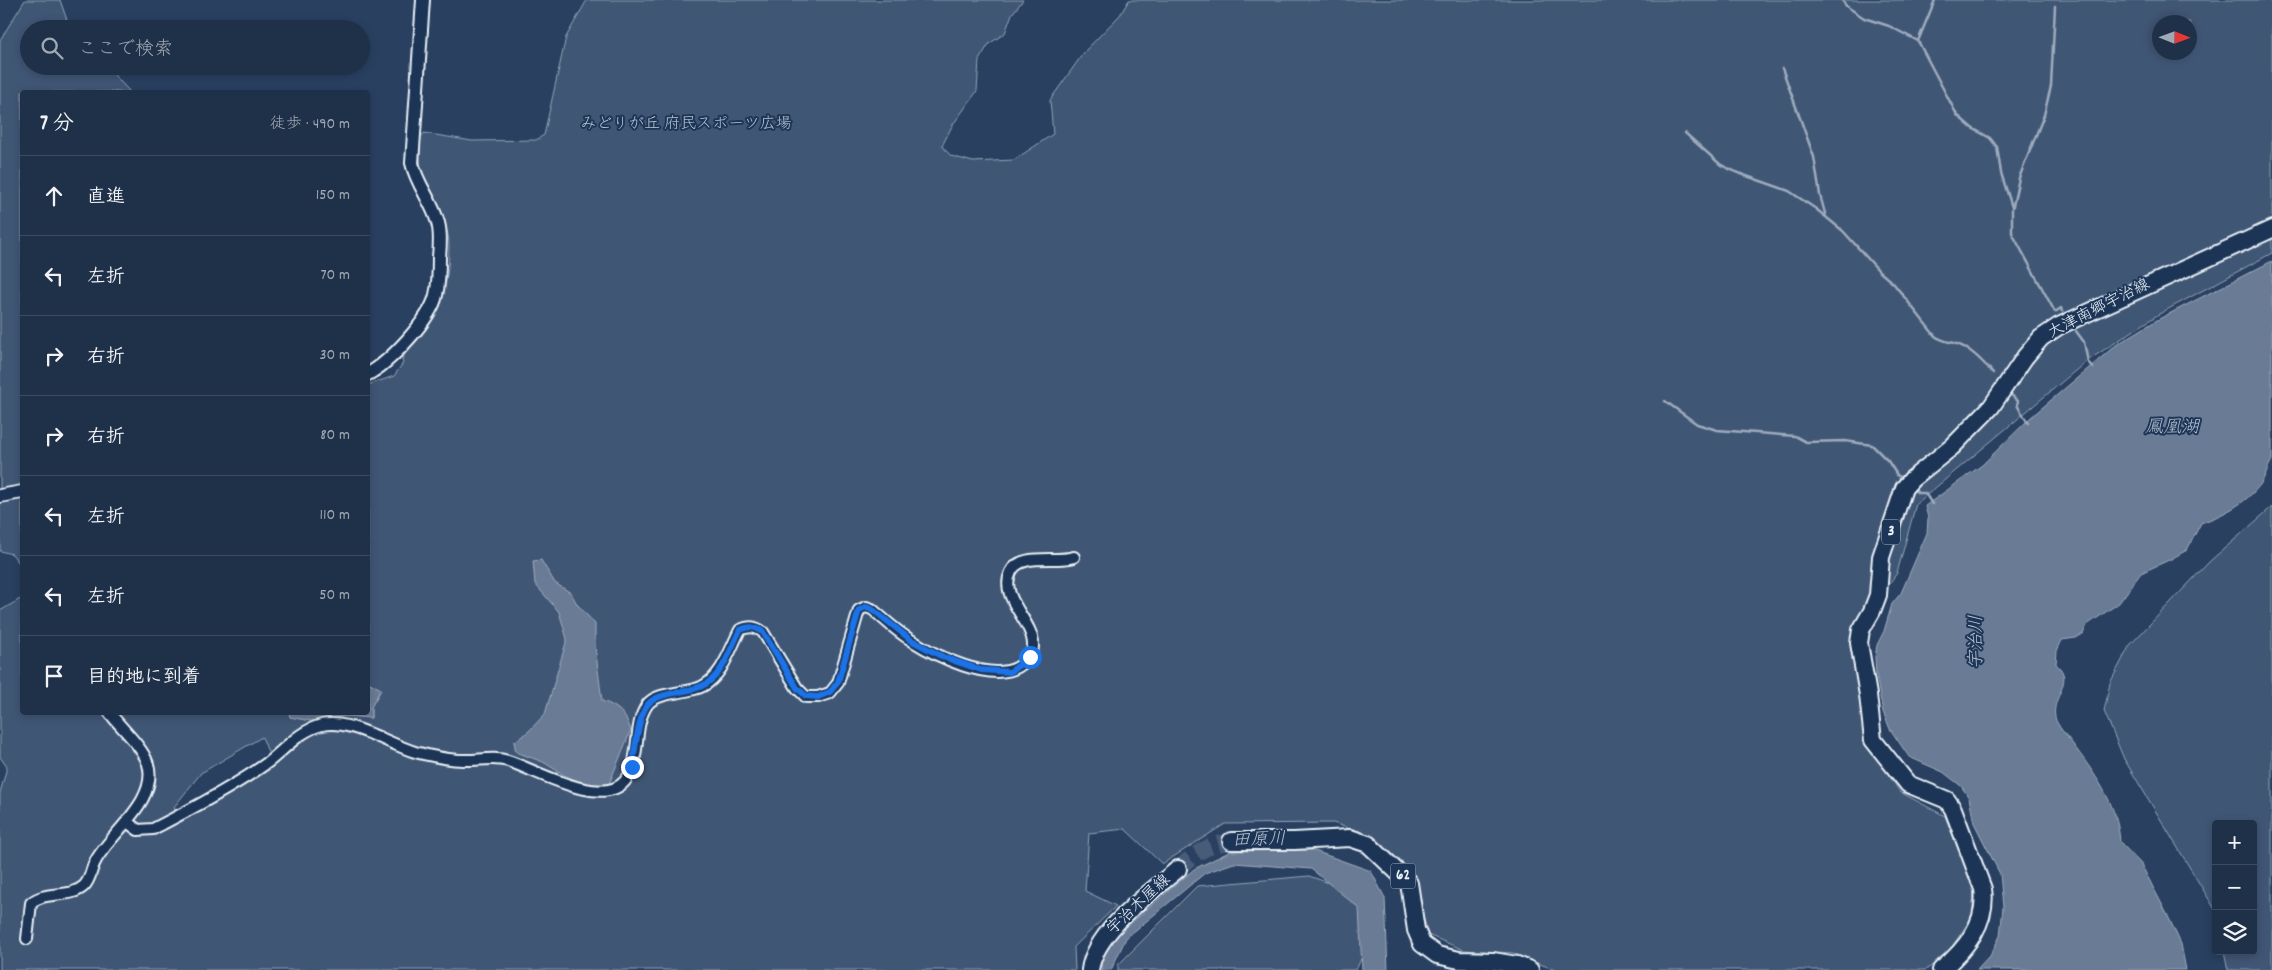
<!DOCTYPE html>
<html lang="ja">
<meta charset="utf-8">
<style>
:root{--surface:#1f3049;--page:#2c3c53;--text:#f1f3f6;--muted:#a1a9b4;--line:#3c4b61}
body{margin:0;font-family:Dekko,"Klee One",sans-serif;background:var(--page);color:var(--text)}
.controls{position:absolute;right:15px;bottom:15px;display:grid;overflow:hidden;border-radius:5px;box-shadow:0 2px 8px #0003}
.controls button{width:45px;height:45px;display:grid;place-items:center;padding:0;border:0;border-bottom:1px solid var(--line);background:var(--surface);color:var(--text);font:25px sans-serif}
.compass{position:absolute;left:2152px;top:15px;width:45px;height:45px;border-radius:50%;background:var(--surface);box-shadow:0 2px 8px #0003;rotate:91deg}
.stop{position:absolute;width:15px;height:15px;margin:-11px;border:4px solid #1a73e8;border-radius:50%;background:#fff}
.stop.end{background:#1a73e8;border-color:#fff;box-shadow:0 1px 5px #0008}
.list{margin:0;padding:0;list-style:none}
h2{display:flex;justify-content:space-between;align-items:center;height:65px;margin:0;padding:0 20px;font-size:21px}
h2 small{font-size:16px;font-weight:400;color:var(--muted)}
.list li{display:grid;grid-template-columns:32px 1fr auto;gap:15px;align-items:center;box-sizing:border-box;height:80px;padding:0 20px;border-top:1px solid var(--line)}
.list b{display:block;font-size:19px;white-space:nowrap}
.list em{font-size:16px;font-style:normal;color:var(--muted)}
.icon{flex:none;width:28px;height:28px;fill:none;stroke:currentColor;stroke-width:2;stroke-linecap:round;stroke-linejoin:round}
.map{position:relative;flex:none;width:2272px;height:970px;overflow:hidden}
.search{position:absolute;background:var(--surface);box-shadow:0 2px 8px #0003;left:20px;top:20px;width:350px;height:55px;display:flex;align-items:center;gap:12px;box-sizing:border-box;padding:0 18px;border-radius:28px;color:var(--muted);font-size:19px}
.panel{position:absolute;background:var(--surface);box-shadow:0 2px 8px #0003;left:20px;top:90px;width:350px;height:625px;border-radius:5px}
.map>svg:first-child{display:block}
.green{fill:#415774;stroke:#94a4b6;fill-rule:evenodd}
.water{fill:#6b7c95;stroke:#9dabbd}
.lines{fill:none;stroke-linecap:round;stroke-linejoin:round}
.stream{stroke:#9dabbd;stroke-width:2.5}
.primary-tunnel{stroke:#465b78;stroke-width:16;stroke-dasharray:16 8;stroke-linecap:butt}
.minor-casing{stroke:#e8f1f8;stroke-width:14}
.tertiary-casing{stroke:#e8f1f8;stroke-width:16}
.primary-casing{stroke:#e8f1f8;stroke-width:20}
.minor{stroke:#1d3557;stroke-width:10}
.tertiary{stroke:#1d3557;stroke-width:12}
.primary{stroke:#1d3557;stroke-width:16}
.route{stroke:#1a73e8;stroke-width:6}
.labels{text-anchor:middle;dominant-baseline:central;stroke-width:4;stroke-linejoin:round;paint-order:stroke}
.shield{fill:#1d3557;stroke:#abb9c8;stroke-width:1}
.shield-label{font-size:15px;font-weight:bold;fill:#e8f1f8}
.park-label{font-size:16px;fill:#b6c3d0;stroke:#1d3557}
.street-label{font-size:16px;fill:#e8f1f8;stroke:#1d3557}
.water-label{font-size:18px;font-style:italic;fill:#b6c2d0;stroke:#1d3557}
</style>
<div class="map">
<svg width="2272" height="970" viewBox="0 0 2272 970">
<rect width="100%" height="100%" fill="#294061"/>
<filter id="ink" filterUnits="userSpaceOnUse"><feTurbulence type="fractalNoise" baseFrequency=".02" numOctaves="2"/><feDisplacementMap in="SourceGraphic" scale="10" xChannelSelector="R" yChannelSelector="G"/><feConvolveMatrix kernelMatrix="1 2 1 2 8 2 1 2 1" color-interpolation-filters="sRGB"/></filter>
<g filter="url(#ink)">
<path class="green" d="M25,0H60L70,29H29V66H106L130,92H22V567L12,554L0,551V40Z
M587,0H1023L1012,14L1005,33L989,44L979,60L977,91L952,126L942,146L951,156L973,162L1014,160L1053,134L1050,100L1085,51L1120,15L1129,0H2272V253L2159,314L2087,361L1916,504L1897,573L1850,637L1867,742L1900,792L1945,816L1974,889L1972,917L1947,954L1926,970H1555L1513,953L1464,950L1428,935L1412,871L1372,836L1333,823L1225,824L1162,864L1125,829L1089,833L1085,891L1116,906L1074,947L1075,970H0V793L7,767L0,757V611L22,598V712H289L290,717L311,721L346,716L371,718V707L381,690L368,682V385L394,376L403,363L402,359C412,341 427,326 437,309C447,291 449,264 449,245C449,213 418,189 420,151C420,144 419,139 424,133L472,141L536,140L544,135L566,37ZM2160,22H2190V52H2160ZM262,737L270,757L176,812L174,807L201,773Z
M2272,507V970H2228L2224,951H2253V824H2216V911L2124,759L2104,711L2110,683L2130,645L2210,561Z
M1309,876L1352,891L1366,916L1369,941L1356,970H1118V965L1197,886Z"/>
<path class="water" d="M2272,261V460C2267,468 2265,478 2260,485C2245,504 2223,515 2201,523L2187,550L2171,559L2141,573L2119,603L2087,625L2083,634L2076,638L2062,640L2057,651L2056,664C2076,681 2051,696 2055,717C2057,726 2067,736 2072,743C2094,773 2118,804 2120,842L2141,864L2167,914L2181,944L2186,970H1977L1990,956L2000,936L2003,907L2000,874L1974,823L1969,798L1961,786L1943,772L1909,757L1890,729L1883,712L1876,675L1875,657L1877,645L1884,631L1892,604L1901,593L1927,533L1928,518L1925,506L1982,465L2030,418L2116,345L2157,320Z
M541,560L555,583L571,593L577,604L595,624V646L602,701C619,707 625,713 631,730L609,784L591,785L580,782L564,775L543,762L516,752L514,742L529,731L545,714L567,639L559,612L535,584L533,561Z
M368,682L381,689L371,707V718L346,716L311,721L290,717L289,713L368,712Z
M1312,850L1371,871L1385,898L1388,970H1362L1359,908L1311,869L1234,863L1205,873L1126,938L1111,970H1101L1102,958L1116,936L1194,869L1231,851Z"/>
<g class="lines">
<path class="stream" d="M1842,0L1846,6L1864,18L1889,26L1918,41L1957,115L1972,128L1990,138L1997,147L2001,173L2012,207V233L2055,312L2061,308L2062,311
M1918,41L1935,0
M1782,68L1814,157L1820,195L1826,217
M1685,133L1721,165L1738,173L1789,191L1816,209L1843,231L1880,272L1894,284L1935,336C1942,341 1946,341 1954,343C1971,348 1982,361 1993,373
M2013,206L2019,178L2044,115L2051,86L2055,6
M2076,331L2084,342L2088,362L2093,368
M2009,393L2018,401L2017,405L2028,423
M1665,401L1697,424L1717,430L1795,436L1806,442L1845,441L1872,445L1888,461L1897,475L1903,479
M1915,485V490L1918,493H1925L1932,504"/>
<path class="primary-tunnel" d="M1178,869C1196,852 1206,846 1231,841"/>
<defs>
<path id="minor" d="M127,822L138,830L153,829C190,810 232,788 267,763C284,750 300,730 322,725C351,719 388,744 415,752C431,756 447,760 463,760C477,761 494,756 508,761C534,769 602,809 625,781C642,760 632,727 647,705C656,691 689,694 703,686C723,675 730,649 740,630C749,626 754,626 763,632L797,688L806,697H818L830,693L838,683L859,610L866,607L872,609C885,620 897,632 911,640C936,656 990,683 1018,667C1025,663 1033,655 1033,646C1034,621 998,598 1011,572C1020,552 1056,563 1074,557
M27,939L31,903C45,890 70,899 84,886C91,879 91,869 95,862C109,834 159,801 148,764C143,747 120,727 109,712"/>
<path id="tertiary" d="M368,374C389,363 431,319 436,295C439,283 439,269 439,257C440,246 441,233 438,223C432,201 417,185 412,163L423,0
M0,496L22,492"/>
<path id="primary" d="M1231,841H1294L1350,838L1368,844L1409,883L1416,930L1422,944L1437,955L1459,960L1493,961L1517,965L1530,970
M1090,970C1095,931 1149,894 1178,869
M1941,970C1965,950 1988,922 1983,889L1953,809L1947,800L1908,784L1873,740L1868,695L1859,643L1861,630L1872,611L1878,595L1881,557L1904,488L1912,479L1952,447L1991,407L2025,357L2041,338L2059,326L2272,229"/>
</defs>
<use href="#minor" class="minor-casing"/>
<use href="#tertiary" class="tertiary-casing"/>
<use href="#primary" class="primary-casing"/>
<use href="#minor" class="minor"/>
<use href="#tertiary" class="tertiary"/>
<use href="#primary" class="primary"/>
</g>
</g>
<g class="lines" filter="url(#ink)">
<path class="route" d="M632,767C635,752 638,715 648,704C658,692 688,693 702,686C723,677 730,649 740,630C749,626 754,626 763,632L797,688L806,696L818,697L830,692L838,682L859,610L866,607L872,609L911,640L943,657L981,670L1010,672L1030,657"/>
</g>
<g class="labels">
<g class="shield">
<rect x="1882" y="519.5" width="18" height="25" rx="4"/>
<rect x="1390.5" y="863.5" width="25" height="25" rx="4"/>
</g>
<g class="shield-label">
<text x="1891" y="532">3</text>
<text x="1403" y="876">62</text>
</g>
<g class="park-label">
<text x="686" y="124">みどりが丘 府民スポーツ広場</text>
</g>
<g class="street-label">
<text transform="translate(2099 309) rotate(-27)">大津南郷宇治線</text>
<text transform="translate(1139 905) rotate(-43)">宇治木屋線</text>
</g>
<g class="water-label">
<text x="2172" y="428">鳳凰湖</text>
<text transform="translate(1977 642) rotate(-90)">宇治川</text>
<text transform="translate(1259 841) rotate(-2)">田原川</text>
</g>
</g>
</svg>
<div class="controls">
<button>+</button>
<button>−</button>
<button><svg class="icon" aria-label="layers" viewBox="0 0 24 24"><path d="M12 4l9 5-9 5-9-5zM3 14l9 5 9-5"/></svg></button>
</div>
<svg class="compass" viewBox="-18 -18 36 36"><path d="M0-13l5 13h-10z" fill="#e53935"/><path d="M0 13l5-13h-10z" fill="#a1a9b4"/></svg>
<div class="stop" style="left:1030px;top:657px"></div>
<div class="stop end" style="left:632px;top:767px"></div>
<div class="search"><svg class="icon" aria-label="search" viewBox="0 0 24 24"><circle cx="10" cy="10" r="6"/><path d="M15 15l6 6"/></svg>ここで検索</div>
<section class="panel">
<h2>7 分<small>徒歩 · 490 m</small></h2>
<ul class="list">
<li><svg class="icon" aria-label="ahead" viewBox="0 0 24 24"><path d="M12 20V5M6 11l6-6 6 6"/></svg><div><b>直進</b></div><em>150 m</em></li>
<li><svg class="icon" aria-label="left" viewBox="0 0 24 24"><path d="M17 20v-9H6M10 6l-5 5 5 5"/></svg><div><b>左折</b></div><em>70 m</em></li>
<li><svg class="icon" aria-label="right" viewBox="0 0 24 24"><path d="M7 20v-9h11M14 6l5 5-5 5"/></svg><div><b>右折</b></div><em>30 m</em></li>
<li><svg class="icon" aria-label="right" viewBox="0 0 24 24"><path d="M7 20v-9h11M14 6l5 5-5 5"/></svg><div><b>右折</b></div><em>80 m</em></li>
<li><svg class="icon" aria-label="left" viewBox="0 0 24 24"><path d="M17 20v-9H6M10 6l-5 5 5 5"/></svg><div><b>左折</b></div><em>110 m</em></li>
<li><svg class="icon" aria-label="left" viewBox="0 0 24 24"><path d="M17 20v-9H6M10 6l-5 5 5 5"/></svg><div><b>左折</b></div><em>50 m</em></li>
<li><svg class="icon" aria-label="arrive" viewBox="0 0 24 24"><path d="M6 21V4h12l-3 4 3 4H6"/></svg><div><b>目的地に到着</b></div></li>
</ul>
</section>
</div>
